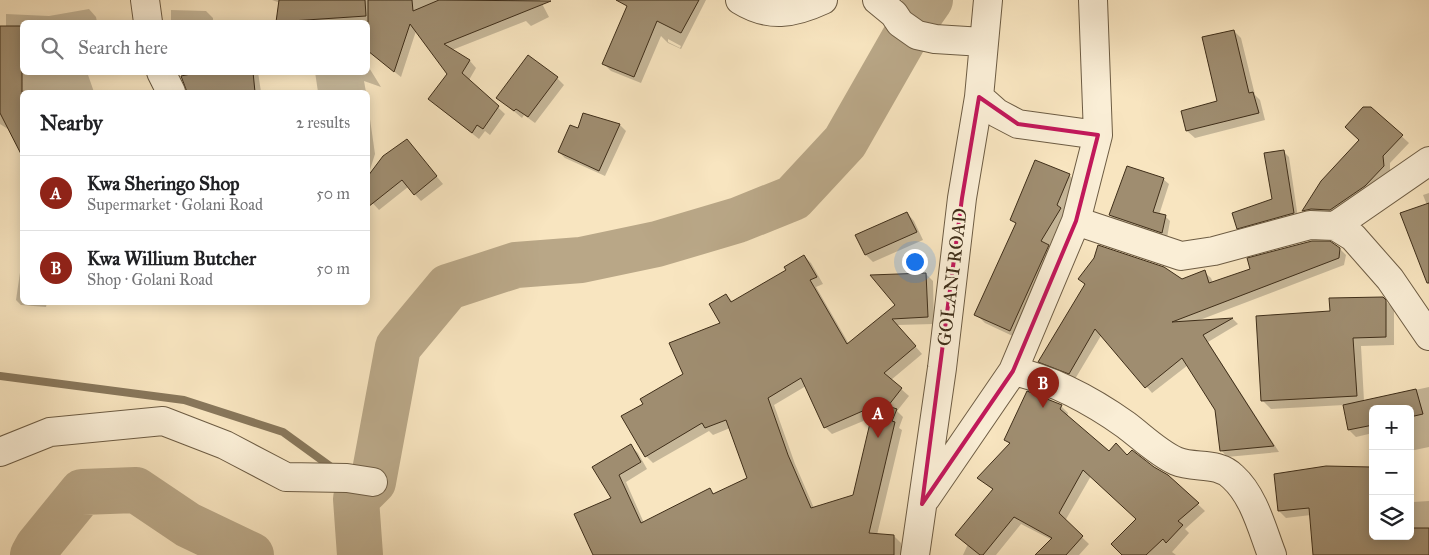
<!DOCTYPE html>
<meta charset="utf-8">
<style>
:root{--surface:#fff;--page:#f2f2f2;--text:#202124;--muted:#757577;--line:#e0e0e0;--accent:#8f2418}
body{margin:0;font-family:"IM FELL Great Primer",serif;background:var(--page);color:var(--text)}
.controls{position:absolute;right:15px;bottom:15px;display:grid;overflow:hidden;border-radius:8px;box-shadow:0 2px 12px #0003}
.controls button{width:45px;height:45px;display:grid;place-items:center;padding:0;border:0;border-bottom:1px solid var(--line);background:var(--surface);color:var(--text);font:25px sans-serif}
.you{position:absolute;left:914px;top:261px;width:18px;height:18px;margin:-12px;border:4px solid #fff;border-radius:50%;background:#1a73e8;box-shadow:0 0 0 8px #1a73e833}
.badge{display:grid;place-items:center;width:32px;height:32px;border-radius:50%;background:var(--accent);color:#fff;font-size:16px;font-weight:700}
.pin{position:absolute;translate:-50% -41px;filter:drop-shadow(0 1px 2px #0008)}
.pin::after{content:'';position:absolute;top:26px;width:18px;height:15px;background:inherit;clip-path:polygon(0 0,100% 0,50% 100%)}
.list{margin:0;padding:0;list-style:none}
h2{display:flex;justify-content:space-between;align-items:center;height:65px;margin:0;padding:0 20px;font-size:21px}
h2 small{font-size:16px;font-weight:400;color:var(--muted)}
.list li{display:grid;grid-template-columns:32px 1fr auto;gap:15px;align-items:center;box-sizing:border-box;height:75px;padding:0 20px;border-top:1px solid var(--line)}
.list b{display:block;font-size:19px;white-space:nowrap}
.list p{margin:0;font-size:16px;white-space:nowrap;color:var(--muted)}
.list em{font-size:16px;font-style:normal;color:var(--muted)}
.icon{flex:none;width:28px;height:28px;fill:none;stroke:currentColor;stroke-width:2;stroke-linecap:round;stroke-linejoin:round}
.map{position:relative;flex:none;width:1429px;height:555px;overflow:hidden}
.search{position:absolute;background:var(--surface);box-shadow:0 2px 12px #0003;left:20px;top:20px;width:350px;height:55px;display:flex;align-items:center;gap:12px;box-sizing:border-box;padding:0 18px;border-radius:8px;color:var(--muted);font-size:19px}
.panel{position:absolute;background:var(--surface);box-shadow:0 2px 12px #0003;left:20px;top:90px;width:350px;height:215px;border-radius:8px}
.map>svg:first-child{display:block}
.shadow{fill:#0003;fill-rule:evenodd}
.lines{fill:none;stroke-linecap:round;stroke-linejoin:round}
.stream{stroke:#88775b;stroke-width:8}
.river{stroke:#b9a787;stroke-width:46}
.building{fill:#9f8d70;stroke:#3f2e19;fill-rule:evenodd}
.minor-casing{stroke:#6d5c43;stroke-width:30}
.minor{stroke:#faeed6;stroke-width:28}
.marked{fill:none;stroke:#c2185b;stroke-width:4;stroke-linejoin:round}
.labels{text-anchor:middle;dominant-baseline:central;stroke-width:5;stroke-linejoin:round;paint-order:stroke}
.street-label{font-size:19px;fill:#3f2e19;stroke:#faeed6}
</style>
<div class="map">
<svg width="1429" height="555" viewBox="0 0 1429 555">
<rect width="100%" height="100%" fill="#f8e5c0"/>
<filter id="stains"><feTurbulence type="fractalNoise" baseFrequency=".004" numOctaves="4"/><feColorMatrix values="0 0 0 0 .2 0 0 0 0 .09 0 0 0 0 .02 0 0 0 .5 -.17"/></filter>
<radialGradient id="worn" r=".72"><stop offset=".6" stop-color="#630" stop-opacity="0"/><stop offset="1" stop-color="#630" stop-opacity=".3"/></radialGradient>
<path class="shadow" d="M272,0H540L549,17L531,26L526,21L452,50L470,61L476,68L469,80L505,114L490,135L485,131L479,139L436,105L449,74L416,31L401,77L368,51V22H296L297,14H313Z
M631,0H706L681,49L668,43L661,36L641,83L611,71L604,64ZM668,39L681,46L680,48L668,42Z
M89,9L96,17L97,22H22V72H87L94,92H22V138L0,124V27H6V14L49,16Z
M171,10L206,11L213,18V22H171Z
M1234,31L1241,38L1255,95L1260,100L1265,120L1195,138L1187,131L1183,111L1219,102Z
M368,66L381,87L364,81L366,92H318L315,72H368Z
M180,72H258L261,92H188L186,85Z
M557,78L564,85L535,123L524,115L522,118L498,98Z
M368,105L375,154L368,176Z
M1371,108L1409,143L1390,163V173L1338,216L1310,217L1304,211L1322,182L1360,140Z
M584,114L620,125L626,131L605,176L565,158L559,152L579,130Z
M413,148L443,184L421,201L408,187L379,210L368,198V178L383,157Z
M1284,152L1289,157L1298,218L1243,233L1238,228L1273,200Z
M1069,175L1078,184L1019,339L985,323L976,314L1017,225L1012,219Z
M1163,179L1169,184L1159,215L1165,216L1170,221L1167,238L1116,221L1110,215Z
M1429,193V260L1427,205L1423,195Z
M907,213L914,221L923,240L873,262L866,255Z
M1340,249L1346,255L1344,265L1197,321L1233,319L1238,324L1208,342L1279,452L1227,457L1221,450L1217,410L1188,365L1152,393L1102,334L1075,379L1046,368L1040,362L1086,285L1079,279L1182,281L1204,272L1211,278L1213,283Z
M804,256L811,263L823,284L816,287L849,344L897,305L926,274L933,281L934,324L897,325L922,354L891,380L909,396L897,411L903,417L899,428L902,430L877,535L894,536L901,543V555H594L612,498L594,467L631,446L638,453L647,469L626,482L644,523L709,490L715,495L748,479L730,428L713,435L709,431L653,463L646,456L644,404L684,375L722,323L726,295L733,302L787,271ZM806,386L825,427L832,434L873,417L854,496L814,508L795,464L774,405Z
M22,259V302H47L46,307L21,305L16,300Z
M1383,298L1394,310V345L1361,346L1364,401L1429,387V447L1410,451V409H1373V433L1356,437L1349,430L1344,405L1271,409L1263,401L1331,312Z
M1061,406L1068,413L1067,417L1109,452L1127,457L1168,476L1205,511L1185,529L1189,533L1172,552L1176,555H1123L1138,519L1091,476L1065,521L1089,544L1079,555H1037L1052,540L1021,524L996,555H963L993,490L979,478L1011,445L1006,440Z
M1326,467L1373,468V536H1410V476L1413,502L1429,501V555H1314L1311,515L1286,518L1279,511Z"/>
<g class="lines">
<path class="stream" d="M0,376L184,400L283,432L334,469
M349,484L356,499"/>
<path class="river" d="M33,555L38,546L82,492L136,490L188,525L251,555
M360,555L356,499L373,482L398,347L448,287L516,265L581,260L657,244L738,220L793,198L845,142L909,30L930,0"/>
</g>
<path class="building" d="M279,0H365L366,16L276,22Z
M368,0H412L413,11L439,0L551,1L444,44L470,60L462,73L499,106L483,129L477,125L472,133L428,99L447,74L410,24L394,72L368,51Z
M616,0H699L681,33L657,21L634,77L602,64L627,6Z
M0,26H22V156L0,113Z
M1234,30L1249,93L1253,92L1259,113L1186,131L1181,111L1217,101L1202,37Z
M528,55L558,77L528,117L516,109L514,111L496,98Z
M201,72H253L255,92H187L181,76Z
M1363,107H1371L1403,135L1383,156L1384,166L1365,186L1330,210L1311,209L1302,211L1321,181L1359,140L1345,127Z
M583,113L620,124L599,171L558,152L570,125L578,128Z
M407,139L437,176L414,195L402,180L368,207V176L383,156Z
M1284,150L1294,213L1237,229L1232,213L1272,199L1264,153Z
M1035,160L1070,174L1057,205L1061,208L1041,241L1049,245L1010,331L974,315L1016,223L1010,220Z
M1127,166L1164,178L1153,212L1166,215L1162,233L1109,215Z
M1429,203V283H1427L1400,213Z
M907,212L917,232L865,255L855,235Z
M1312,241H1330L1340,248L1339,258L1172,322L1233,318L1203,335L1274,446L1220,451L1215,410L1182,358L1145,388L1095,329L1069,374L1038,362L1085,284L1078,279L1094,258L1098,245L1164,267L1182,279L1205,270L1209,283L1250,269L1247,258Z
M804,255L817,277L810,280L847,344L895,305L870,275L926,273L928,317L892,319L916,346L884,373L902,388L888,406L897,409L892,421L895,422L869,533L894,535V555H593L574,514L611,498L592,467L631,444L641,462L619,475L641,523L710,488L713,494L747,478L726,420L705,428L702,423L645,457L621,416L643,404L640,399L683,374L669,343L720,323L709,304L726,294L731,302L786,270L784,267ZM801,378L824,428L874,406L853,495L811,508L788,455L768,398Z
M1383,297L1386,300V337L1353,338L1357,396L1261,401L1256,316L1330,311L1329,298Z
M1416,389L1423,414L1410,417V409H1373V425L1348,430L1343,405Z
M1027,391L1062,405L1060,409L1109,451L1116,443L1127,455L1132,450L1154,467L1168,475L1199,503L1178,521L1183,525L1166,543L1163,539L1146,555H1122L1111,544L1136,519L1083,470L1059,513L1083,536L1066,555H1035L1052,538L1014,517L983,555H980L955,535L993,489L977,478L1010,443L1004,440Z
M1326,466L1371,467L1370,526H1373V536H1410V528H1429V555H1313L1309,508L1278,511L1274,474Z"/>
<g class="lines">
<defs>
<path id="minor" d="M145,0L148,22
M740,0C769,18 793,14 823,0
M877,0L894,14L900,23L917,35L935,39L983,42
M161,72L171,92
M979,97L997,113L1018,124L1098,135
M1076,221L1181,256L1214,251L1310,225L1335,226L1353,237L1390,279L1429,336
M1335,226L1429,161
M1013,371C1054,380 1092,401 1126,425C1142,437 1158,453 1176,461C1195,469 1217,461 1233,477C1254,496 1262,529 1272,555
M0,452L50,432L163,421L225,445L286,477L347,478L373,482
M926,498L1013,371L1076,221L1098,135L1093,0
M915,555L942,368L962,198L979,97L988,0"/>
</defs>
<use href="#minor" class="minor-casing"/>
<use href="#minor" class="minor"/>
</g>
<path class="marked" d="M979,97L1018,124L1098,135L1076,221L1013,371L922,504L962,198Z"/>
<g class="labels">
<g class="street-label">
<text transform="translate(952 277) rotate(-83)">GOLANI ROAD</text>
</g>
</g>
<rect width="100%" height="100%" filter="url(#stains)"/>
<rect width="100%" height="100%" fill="url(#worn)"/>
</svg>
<div class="controls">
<button>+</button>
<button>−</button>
<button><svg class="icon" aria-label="layers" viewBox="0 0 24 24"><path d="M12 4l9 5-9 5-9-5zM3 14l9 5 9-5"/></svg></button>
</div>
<div class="you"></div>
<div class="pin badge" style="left:878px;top:438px">A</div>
<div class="pin badge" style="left:1043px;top:408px">B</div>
<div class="search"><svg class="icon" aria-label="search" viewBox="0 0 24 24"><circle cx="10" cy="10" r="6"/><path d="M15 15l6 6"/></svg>Search here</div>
<section class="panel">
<h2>Nearby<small>2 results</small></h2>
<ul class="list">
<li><span class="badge">A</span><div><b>Kwa Sheringo Shop</b><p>Supermarket · Golani Road</p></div><em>50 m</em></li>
<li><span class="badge">B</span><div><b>Kwa Willium Butcher</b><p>Shop · Golani Road</p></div><em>50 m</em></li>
</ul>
</section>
</div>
